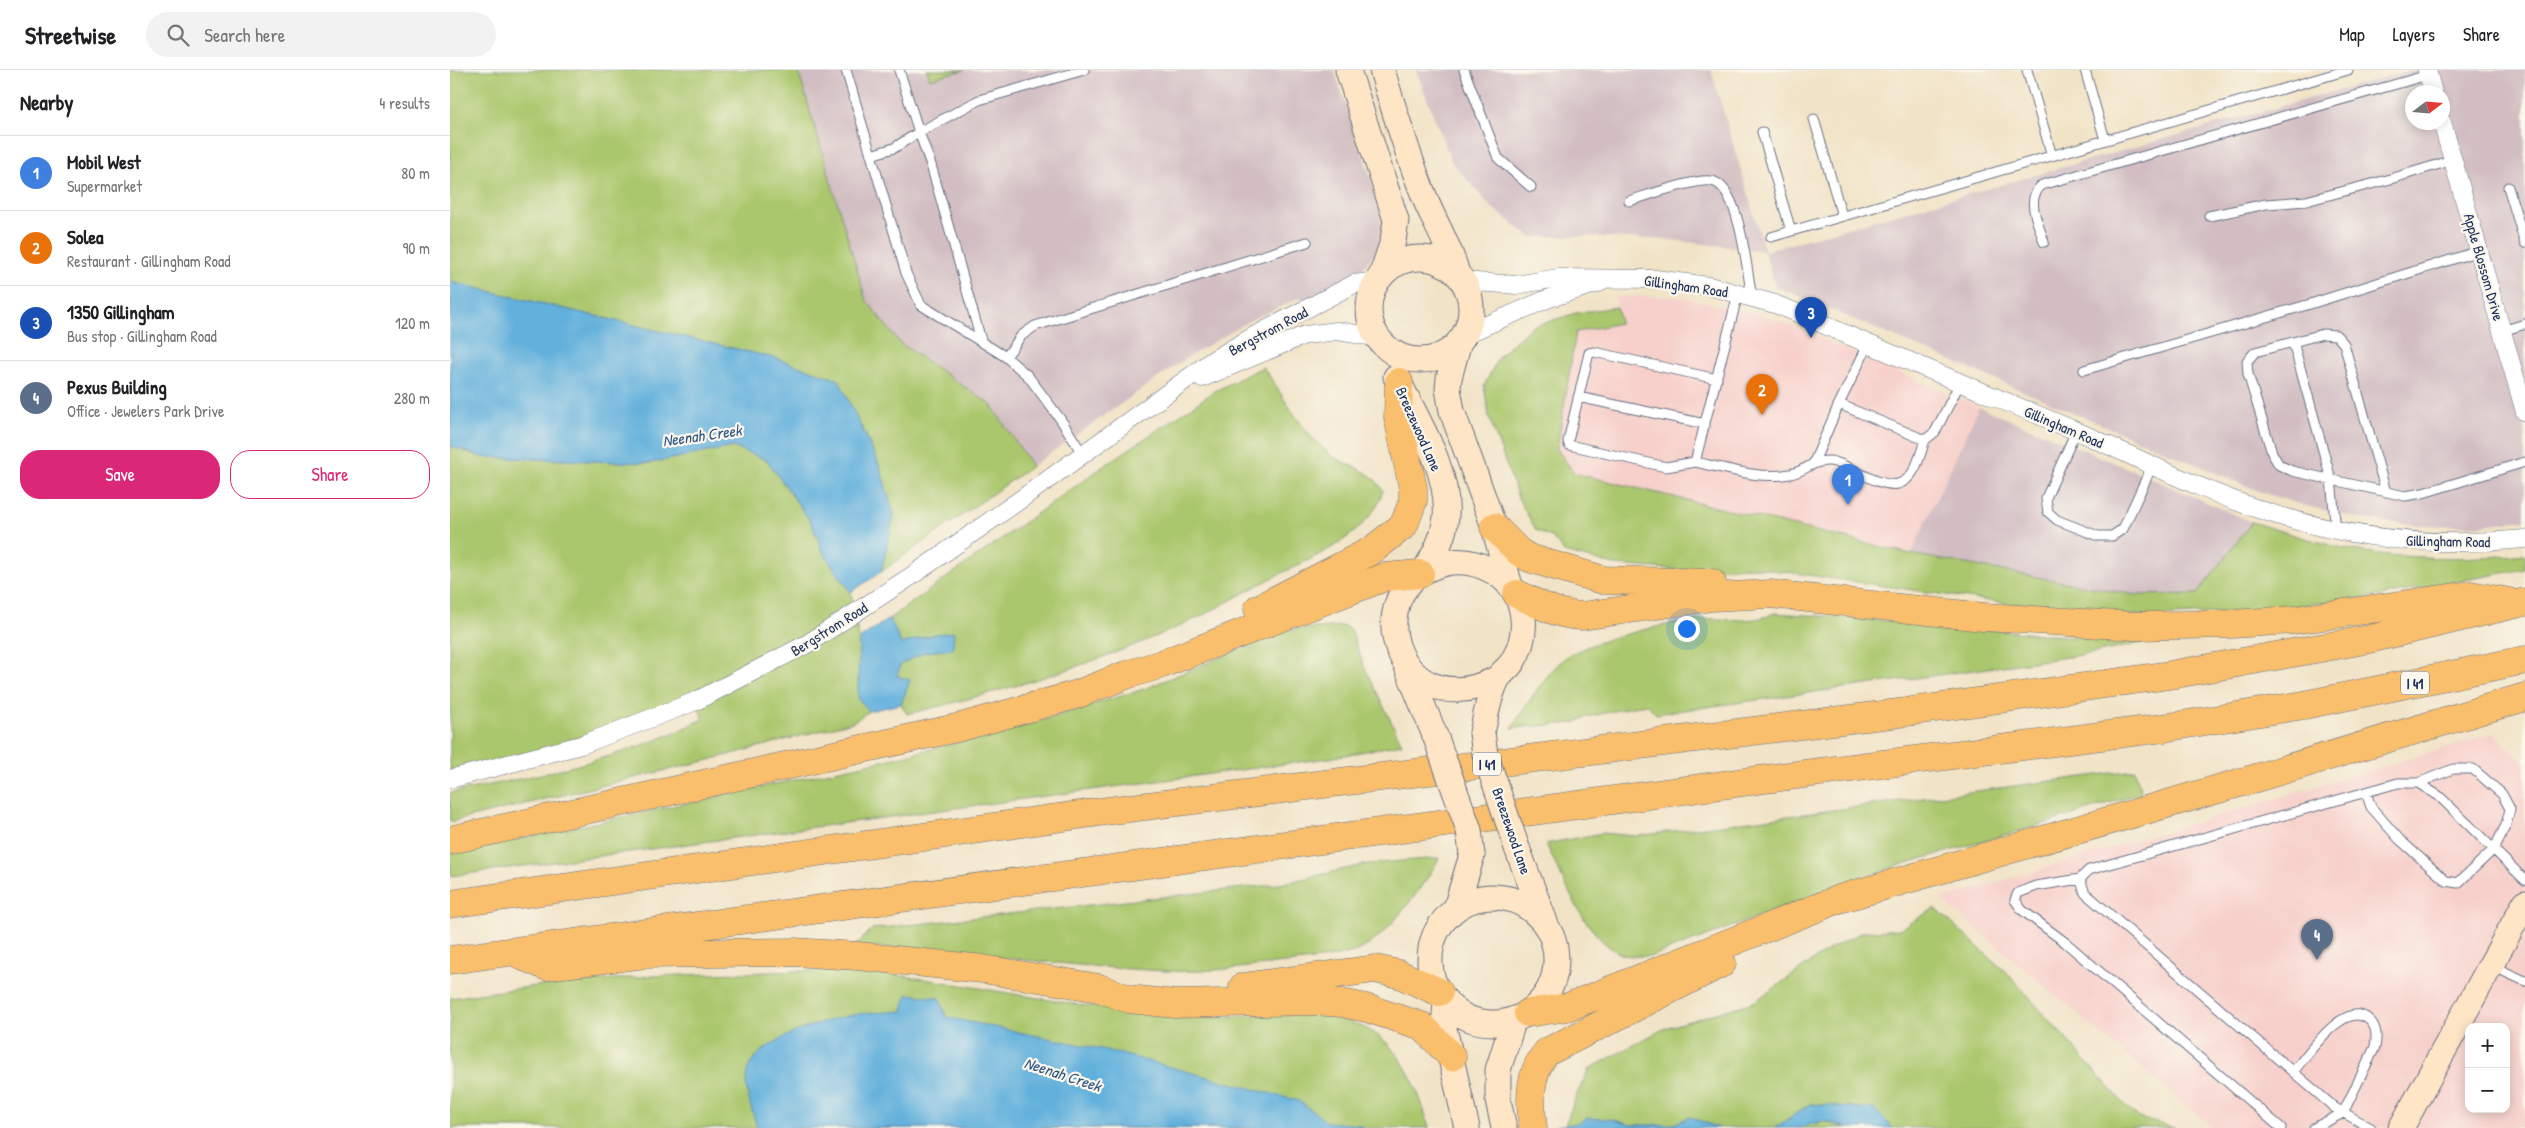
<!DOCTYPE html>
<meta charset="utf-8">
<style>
:root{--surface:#fff;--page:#f2f2f2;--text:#202124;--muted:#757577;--line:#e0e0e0;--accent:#db2777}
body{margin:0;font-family:"Patrick Hand",sans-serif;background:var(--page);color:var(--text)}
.controls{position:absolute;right:15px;bottom:15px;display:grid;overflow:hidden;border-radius:10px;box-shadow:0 2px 12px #0003}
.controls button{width:45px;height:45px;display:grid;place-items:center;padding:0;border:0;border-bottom:1px solid var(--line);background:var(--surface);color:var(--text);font:25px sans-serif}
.compass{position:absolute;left:1955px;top:15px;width:45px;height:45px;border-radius:50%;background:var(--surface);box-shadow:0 2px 12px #0003;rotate:74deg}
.you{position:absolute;left:1236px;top:558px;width:18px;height:18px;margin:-12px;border:4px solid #fff;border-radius:50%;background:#1a73e8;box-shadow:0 0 0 8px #1a73e833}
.badge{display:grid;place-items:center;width:32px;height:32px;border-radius:50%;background:var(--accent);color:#fff;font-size:16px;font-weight:700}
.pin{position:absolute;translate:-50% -41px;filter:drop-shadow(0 1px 2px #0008)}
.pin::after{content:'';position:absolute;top:26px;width:18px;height:15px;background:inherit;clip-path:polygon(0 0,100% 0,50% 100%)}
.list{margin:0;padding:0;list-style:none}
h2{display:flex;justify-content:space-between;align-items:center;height:65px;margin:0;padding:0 20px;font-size:21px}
h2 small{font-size:16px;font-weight:400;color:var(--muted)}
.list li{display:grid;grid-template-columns:32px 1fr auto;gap:15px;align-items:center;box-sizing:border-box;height:75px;padding:0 20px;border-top:1px solid var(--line)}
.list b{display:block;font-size:19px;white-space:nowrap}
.list p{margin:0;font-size:16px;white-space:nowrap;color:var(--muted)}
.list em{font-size:16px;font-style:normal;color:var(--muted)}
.actions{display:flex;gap:10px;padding:15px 20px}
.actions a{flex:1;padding:11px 0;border:1px solid var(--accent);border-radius:20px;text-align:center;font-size:18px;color:var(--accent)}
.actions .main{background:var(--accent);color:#fff}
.icon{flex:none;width:28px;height:28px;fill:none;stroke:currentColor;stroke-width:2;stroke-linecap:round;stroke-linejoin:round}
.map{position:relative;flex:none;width:2075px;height:1058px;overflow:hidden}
header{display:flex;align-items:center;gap:30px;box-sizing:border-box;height:70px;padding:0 25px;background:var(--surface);border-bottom:1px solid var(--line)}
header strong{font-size:24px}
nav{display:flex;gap:28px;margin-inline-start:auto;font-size:18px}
.search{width:350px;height:45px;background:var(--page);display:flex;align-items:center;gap:12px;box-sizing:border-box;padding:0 18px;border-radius:28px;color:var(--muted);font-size:19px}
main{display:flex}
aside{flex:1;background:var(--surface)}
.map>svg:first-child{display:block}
.built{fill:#f7d0cb;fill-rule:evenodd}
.industrial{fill:#d2bec2;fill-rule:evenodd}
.green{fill:#abc76d;stroke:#637b66}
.water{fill:#62b0dc;stroke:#3e709d}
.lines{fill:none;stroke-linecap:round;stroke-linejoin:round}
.lane-casing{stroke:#666e82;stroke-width:11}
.street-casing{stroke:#666e82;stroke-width:19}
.secondary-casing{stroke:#666e82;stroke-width:27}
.highway-casing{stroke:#666e82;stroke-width:29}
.lane{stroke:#fff;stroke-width:9}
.street{stroke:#fff;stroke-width:18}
.secondary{stroke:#fde5c5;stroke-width:25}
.highway{stroke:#f9bf6d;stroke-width:28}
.secondary-bridge-casing{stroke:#666e82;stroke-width:27;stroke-linecap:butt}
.secondary-bridge{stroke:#fde5c5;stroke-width:25}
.labels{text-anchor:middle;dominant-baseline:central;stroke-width:4.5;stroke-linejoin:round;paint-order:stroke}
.shield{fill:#fbf7ec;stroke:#5e6b89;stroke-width:1}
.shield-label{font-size:14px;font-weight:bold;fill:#1b2f5e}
.street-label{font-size:15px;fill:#1b2f5e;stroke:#fbf7ec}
.water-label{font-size:16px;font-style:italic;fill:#305684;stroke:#fbf7ec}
</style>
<header>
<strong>Streetwise</strong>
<div class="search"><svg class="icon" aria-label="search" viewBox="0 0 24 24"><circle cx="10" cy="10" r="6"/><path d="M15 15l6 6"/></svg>Search here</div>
<nav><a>Map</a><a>Layers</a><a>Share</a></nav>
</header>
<main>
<aside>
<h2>Nearby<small>4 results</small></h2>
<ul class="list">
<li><span class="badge" style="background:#3f7fe0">1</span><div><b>Mobil West</b><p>Supermarket</p></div><em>80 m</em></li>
<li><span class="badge" style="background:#e8710a">2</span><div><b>Solea</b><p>Restaurant · Gillingham Road</p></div><em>90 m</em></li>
<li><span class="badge" style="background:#1a4fb4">3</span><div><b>1350 Gillingham</b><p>Bus stop · Gillingham Road</p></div><em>120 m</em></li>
<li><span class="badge" style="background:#5c6f8a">4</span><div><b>Pexus Building</b><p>Office · Jewelers Park Drive</p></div><em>280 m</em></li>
</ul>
<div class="actions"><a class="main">Save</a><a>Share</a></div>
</aside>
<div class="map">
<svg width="2075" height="1058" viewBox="0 0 2075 1058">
<rect width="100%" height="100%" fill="#fbf7ec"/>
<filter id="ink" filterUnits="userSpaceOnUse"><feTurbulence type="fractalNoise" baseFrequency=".02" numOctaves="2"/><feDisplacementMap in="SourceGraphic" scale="10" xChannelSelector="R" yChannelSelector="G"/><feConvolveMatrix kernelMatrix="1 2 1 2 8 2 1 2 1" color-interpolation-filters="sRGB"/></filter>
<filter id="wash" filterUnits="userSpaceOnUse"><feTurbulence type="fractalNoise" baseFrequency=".0096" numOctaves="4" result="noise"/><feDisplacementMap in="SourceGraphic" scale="20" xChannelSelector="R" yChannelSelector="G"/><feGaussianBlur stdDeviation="1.12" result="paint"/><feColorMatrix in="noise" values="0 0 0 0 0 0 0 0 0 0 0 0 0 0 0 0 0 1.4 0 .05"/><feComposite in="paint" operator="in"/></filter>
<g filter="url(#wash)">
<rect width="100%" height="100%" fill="#f1e3c6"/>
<path class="built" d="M1189,226L1229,227L1309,244L1343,256L1529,337L1461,484L1124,403L1107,379L1126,261L1170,253L1165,227Z
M2044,663L2075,693V1058H1763L1491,829ZM2019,957H2056V1039H2019Z"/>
<path class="industrial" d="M348,0H884L925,120L933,152L931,169L925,184L912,199L892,213L858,230L849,228L801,250L738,287L582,396L541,335L450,273L416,230Z
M966,0H1261L1315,181L1961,0H2075V450L2025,456L1965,455L1912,449L1848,434L1811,422L1325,216L1314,181L1220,170L1136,166L1081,167L1041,137L1002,93ZM1962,22H1992V52H1962Z
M1529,337L1677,398L1802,452L1747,524L1685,525L1461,484Z"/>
<path class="green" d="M0,0H348L416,230L450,273L541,335L582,396L431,502L444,445L430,397L413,358L324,288L0,212Z
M477,0H514L480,9Z
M1167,237L1170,253L1126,262L1107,379L1124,403L1461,484L1685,525L1747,524L1802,452C1844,465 1886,479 1929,484C1978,489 2026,489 2075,484V499L1924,527L1800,541L1704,546L1635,542L1553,533L1302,497L1234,500L1164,495L1114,482L1103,468L1086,460L1069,430L1039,347L1034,316L1049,286L1081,257L1126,243Z
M813,297C833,325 851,361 878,383C897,398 921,397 933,421C919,467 863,487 824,507C790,524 757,545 723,559C637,597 547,623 457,644L451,634L460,610L446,606L450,594L475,582L503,579L486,564L451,574L440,548L651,398L765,321Z
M0,376L32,387L200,393L283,377L317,390L361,452L374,484L401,522L409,569L408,628L419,641L403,652L259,690L0,752V723C86,706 174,689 253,649L246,631L0,709Z
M1324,543C1448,550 1571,564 1696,572L1640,584L1206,644L1197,634L1136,647L1125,653L1062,658C1075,637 1095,604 1115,588C1136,571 1228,550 1257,549C1278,548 1305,554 1324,543Z
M894,556L901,560L914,596L952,674L879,688L0,806V784L432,691L566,658L694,619L836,560Z
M1685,700L1691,723L1584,757L1446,796L1202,886C1193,886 1180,887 1171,884C1134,867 1114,809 1096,774L1152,763L1187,766Z
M989,788C977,812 939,863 915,877C897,887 856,891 834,893C795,897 754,903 714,901C611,896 509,881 405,876L422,859L830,814L917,794Z
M1485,838L1559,905L1676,1036L1689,1048L1725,1058H1443L1424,1039L1360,1034L1325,1058H1269L1240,1047L1225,1054L1206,1055H1180L1161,1049L1115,1055L1127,1024L1139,999L1215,958L1304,932L1378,880L1412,862L1450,859Z
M349,901C374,901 400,899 424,902C513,913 600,933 689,942C708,944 727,946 746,947C801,949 866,933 917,959C952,976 970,1022 979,1058H0V928L86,916L202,906Z
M1373,1051L1398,1058H1347Z"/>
<path class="water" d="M0,212L325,288L389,310L430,397L444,445L431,502L401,522L374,484L361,452L317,390L283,377L200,393L32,387L0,376Z
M440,548L451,574L486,564L504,562L503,579L475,582L451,594L447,606L460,610L451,634L419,641L408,628L409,569Z
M457,924L490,928L496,947L656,980L849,1031L877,1052L910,1055L913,1058H307C303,1042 293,1018 297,1002C305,972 365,953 393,947C412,942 434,943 453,941Z
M1360,1034L1424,1039L1443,1058H1398L1373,1051L1347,1058H1325Z
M1240,1047L1269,1058H1106L1105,1056L1128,1053L1137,1048L1161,1049L1180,1055H1206L1224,1054Z"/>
</g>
<g filter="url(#ink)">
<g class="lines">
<defs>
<path id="lane" d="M396,0L456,203L471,235L556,287L578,306L611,350L632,383
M449,0L469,62L529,30L634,0
M1014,0L1048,88L1081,117
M1577,0L1602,86
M1635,0L1655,70
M1364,49L1392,146
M1312,62L1341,161
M421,85L444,78L469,62L481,95L531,270
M2058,117L2075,173
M1179,131C1199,125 1243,109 1261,111C1290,114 1297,203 1302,228
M1759,146L1816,134L1856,131L1937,110L2003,90
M1321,167L1898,0
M1594,172C1589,154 1574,129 1592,115L1978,5
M2052,261L2075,254
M1843,272L1881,409L1886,461
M1419,273L1389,334L1475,370L1485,362L1510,313
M556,287L571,266L585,256L857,172
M1634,300L1857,235L2029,181
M1267,309L1144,282L1139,283L1118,371L1119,375L1216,397L1245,392L1288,224
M1128,327L1255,354
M1626,361L1596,428L1598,442L1607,450L1648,466H1662L1673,459L1702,396
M1245,392C1275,398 1309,410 1340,404C1354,402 1363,390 1379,391C1397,392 1427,418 1448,414C1465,410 1470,385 1475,370
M1364,392L1389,334
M1936,422L1894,274L1886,265L1873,264L1805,282L1797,291L1798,304L1822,383L1829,395L1842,401L1955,426L1973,423L2075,392
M1916,722L1921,737L1949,769L1996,811L2008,813L2044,779L2056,755L2060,739L2052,724L2023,699H2003L1968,713
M1630,809L1586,816L1568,823L1565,830L1572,840L1616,873L1831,1058
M2042,896L2075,911
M1843,1002C1856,987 1894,929 1918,949C1927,956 1927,966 1925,977L1893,1043L1864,1058
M1921,1058L1885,1038L1635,823L1630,809L1639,800L1948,713H1968L1989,726L2075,810"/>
<path id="street" d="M1977,0L1983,22
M1992,52L2075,342
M1013,211L1066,215L1108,208L1205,209L1259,216L1325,234L1345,242C1437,283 1531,321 1624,360C1687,387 1749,420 1814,441C1899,469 1986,478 2075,469
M1014,265L1097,229L1149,213
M752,308L855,265L887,261L925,267
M0,709L131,675L246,631L357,574L460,507L567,432L763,290L804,266L904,214L927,211"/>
<path id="secondary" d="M898,0L946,150L943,171L932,204
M932,0C945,44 959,88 976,131C986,155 1001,179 1007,204
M919 239a51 51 0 1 1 102 0a51 51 0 1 1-102 0Z
M1008,275L999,308L998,319L1002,341L1044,457L1060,516
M946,307C966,348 1004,407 995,454C992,471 984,485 975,500
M957,597L986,668
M1032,663C1036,646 1039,623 1048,608C1052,602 1059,598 1063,591C1081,561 1076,521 1044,502C1025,491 1004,488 983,497C906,528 951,659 1048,608
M1067,778L1095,852
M980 890a63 63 0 1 1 126 0a63 63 0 1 1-126 0Z
M1006,838L1022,785
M996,931L994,958L1017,1058
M1054,1058L1048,1030V1000L1064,949
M1951,1058L2075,833"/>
<path id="highway" d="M1044,457L1069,482L1079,488L1153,510L1262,513
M1067,524C1089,534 1107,545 1132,546L1262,527L1320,524L1534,547L1685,556L1782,554L1845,550L2020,525L2059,532
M808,539L921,481L954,455L963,431V418L948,347L949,312
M0,770L511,657L628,624L676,605L712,594L935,507L970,504
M0,834L664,740L1449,643L1720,605L1920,569L2075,532
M72,886L96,896L196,884L344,882L407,886L533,899L649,918L679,929L725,934L865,931L892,933L916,938L972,956L1002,987
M0,890L1308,710L1713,658L1854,635L2075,590
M793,917L925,899L949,904L989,922
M1078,943L1118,937L1389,829L1796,711L2075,627
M1083,1058C1080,1032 1078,1003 1097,982L1272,893"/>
</defs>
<use href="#lane" class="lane-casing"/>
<use href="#street" class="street-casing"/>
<use href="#secondary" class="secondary-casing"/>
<use href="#highway" class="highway-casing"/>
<use href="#lane" class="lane"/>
<use href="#street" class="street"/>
<use href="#secondary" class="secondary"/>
<use href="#highway" class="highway"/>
<defs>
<path id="secondary-bridge" d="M1032,663L1035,684L1067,778
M986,668L1019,760L1022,785"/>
</defs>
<use href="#secondary-bridge" class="secondary-bridge-casing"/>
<use href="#secondary-bridge" class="secondary-bridge"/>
</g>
</g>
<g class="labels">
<g class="shield">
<rect x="1951" y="601.5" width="28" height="23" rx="4"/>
<rect x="1023" y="682.5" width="28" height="23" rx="4"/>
</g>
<g class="shield-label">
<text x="1965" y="613">I 41</text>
<text x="1037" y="694">I 41</text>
</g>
<g class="street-label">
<text transform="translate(2034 197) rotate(74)">Apple Blossom Drive</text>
<text transform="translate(1236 216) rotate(8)">Gillingham Road</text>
<text transform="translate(818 261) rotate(-28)">Bergstrom Road</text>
<text transform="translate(1614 357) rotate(23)">Gillingham Road</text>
<text transform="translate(969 359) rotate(66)">Breezewood Lane</text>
<text transform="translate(1998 471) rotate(1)">Gillingham Road</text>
<text transform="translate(379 559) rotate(-32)">Bergstrom Road</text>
<text transform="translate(1062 761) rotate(71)">Breezewood Lane</text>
</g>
<g class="water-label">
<text transform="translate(252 365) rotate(-8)">Neenah Creek</text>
<text transform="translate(613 1004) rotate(18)">Neenah Creek</text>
</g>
</g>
</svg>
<div class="controls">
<button>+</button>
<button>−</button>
</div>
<svg class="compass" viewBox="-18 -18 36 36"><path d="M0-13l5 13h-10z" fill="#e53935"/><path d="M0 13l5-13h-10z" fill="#757577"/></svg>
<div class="you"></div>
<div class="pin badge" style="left:1398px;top:435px;background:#3f7fe0">1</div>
<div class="pin badge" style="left:1312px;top:345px;background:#e8710a">2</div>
<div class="pin badge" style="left:1361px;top:268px;background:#1a4fb4">3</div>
<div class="pin badge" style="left:1867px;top:890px;background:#5c6f8a">4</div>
</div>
</main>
